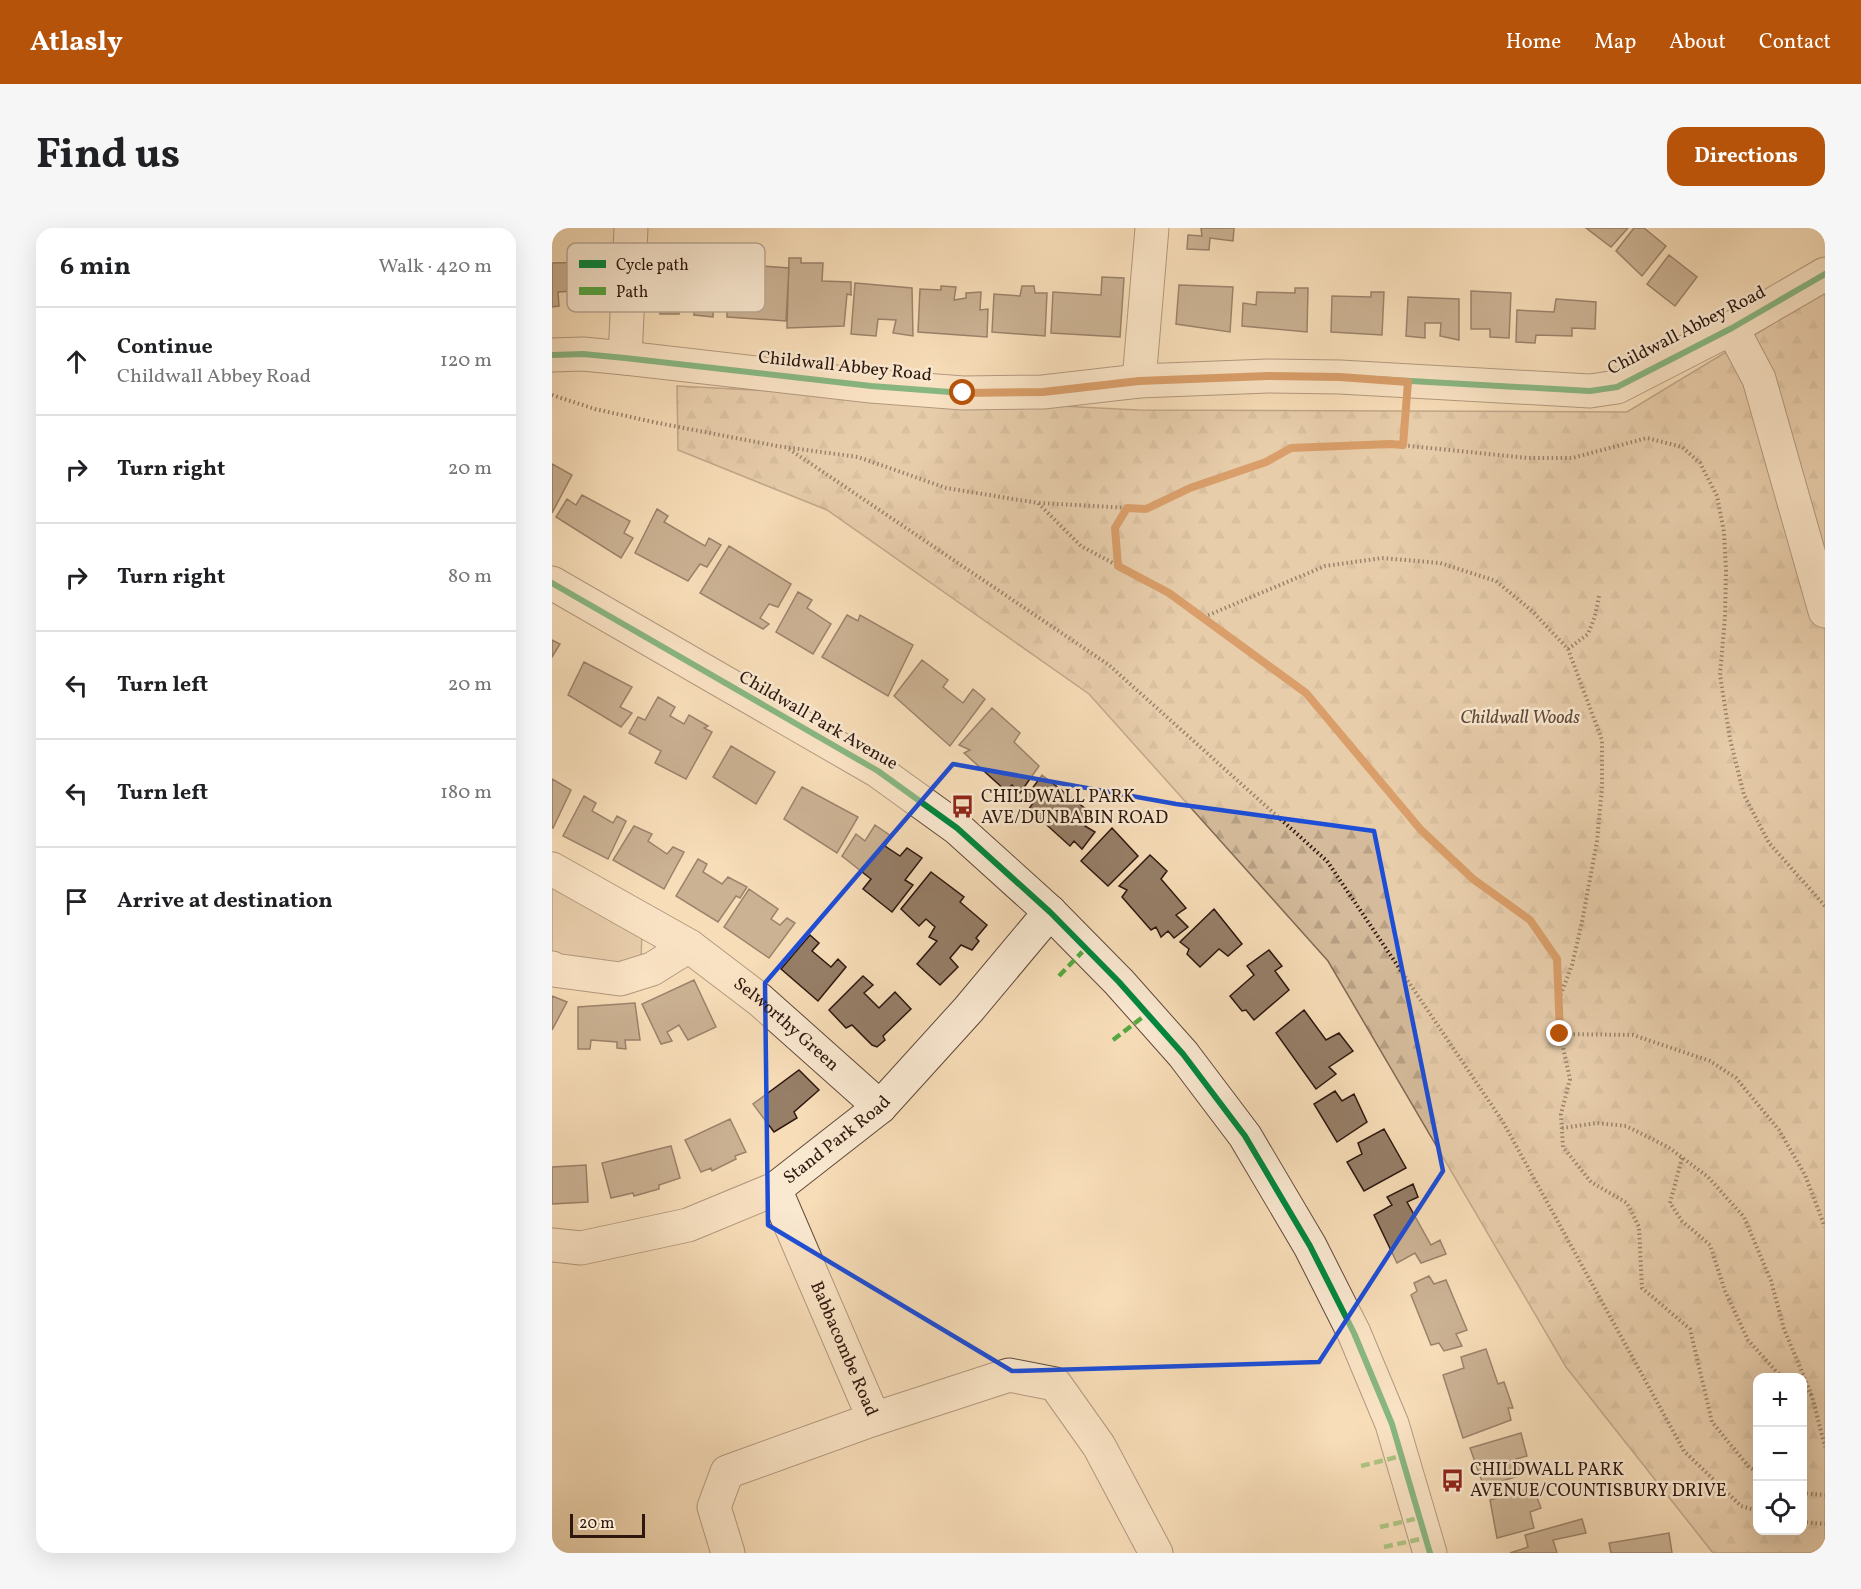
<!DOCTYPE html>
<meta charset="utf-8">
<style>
:root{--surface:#fff;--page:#f6f6f6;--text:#202124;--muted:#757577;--line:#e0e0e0;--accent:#b45309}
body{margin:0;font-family:Vollkorn,serif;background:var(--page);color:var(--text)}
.controls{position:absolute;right:18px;bottom:18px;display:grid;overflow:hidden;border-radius:12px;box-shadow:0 6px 24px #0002}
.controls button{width:54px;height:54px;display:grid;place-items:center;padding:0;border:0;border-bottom:2px solid var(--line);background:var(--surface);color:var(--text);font:30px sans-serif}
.scale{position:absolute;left:18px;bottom:15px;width:75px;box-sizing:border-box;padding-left:6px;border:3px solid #2d170f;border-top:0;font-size:16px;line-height:21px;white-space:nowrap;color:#2d170f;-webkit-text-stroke:4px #fae9d1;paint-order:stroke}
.stop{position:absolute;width:18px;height:18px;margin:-14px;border:4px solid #b45309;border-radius:50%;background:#fff}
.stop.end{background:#b45309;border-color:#fff;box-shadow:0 2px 6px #0008}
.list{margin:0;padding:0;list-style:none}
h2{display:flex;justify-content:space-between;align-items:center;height:78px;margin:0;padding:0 24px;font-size:26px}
h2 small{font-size:20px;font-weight:400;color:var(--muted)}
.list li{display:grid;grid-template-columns:39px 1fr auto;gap:18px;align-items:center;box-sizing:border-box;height:108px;padding:0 24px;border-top:2px solid var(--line)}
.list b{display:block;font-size:22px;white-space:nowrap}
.list p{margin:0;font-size:20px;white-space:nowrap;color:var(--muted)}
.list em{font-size:20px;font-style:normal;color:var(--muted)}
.icon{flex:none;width:33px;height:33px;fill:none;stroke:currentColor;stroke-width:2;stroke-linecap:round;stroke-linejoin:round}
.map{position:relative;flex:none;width:1273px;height:1325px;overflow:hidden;border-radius:18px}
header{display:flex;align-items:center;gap:36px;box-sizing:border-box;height:84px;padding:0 30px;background:var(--accent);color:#fff}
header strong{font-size:28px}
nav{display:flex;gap:33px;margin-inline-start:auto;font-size:21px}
.intro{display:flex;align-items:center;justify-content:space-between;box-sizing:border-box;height:144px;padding:0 36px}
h1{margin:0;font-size:42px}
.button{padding:15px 27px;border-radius:18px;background:var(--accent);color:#fff;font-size:21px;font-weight:700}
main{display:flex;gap:36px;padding:0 36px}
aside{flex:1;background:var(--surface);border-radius:18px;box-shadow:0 6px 24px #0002}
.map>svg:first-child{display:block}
.grass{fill:#d5bb9b;stroke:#816955;stroke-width:1.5}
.forest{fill:url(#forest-firs);stroke:#816955;stroke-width:1.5;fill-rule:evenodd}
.building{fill:#967e67;stroke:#2d170f;stroke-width:1.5}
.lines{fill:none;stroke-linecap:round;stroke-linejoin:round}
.minor-casing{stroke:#604839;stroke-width:35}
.path{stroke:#2d170f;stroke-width:4;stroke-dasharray:1.5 3;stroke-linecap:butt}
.minor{stroke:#fae9d1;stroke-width:33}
.quiet{stroke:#54a941;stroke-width:4.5;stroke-dasharray:9 4.5;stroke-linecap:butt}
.cycleway-casing{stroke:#fae9d1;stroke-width:10}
.cycleway{stroke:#00873e;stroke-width:6}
.route{stroke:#b45309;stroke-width:8}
.marked{fill:none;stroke:#1d4ed8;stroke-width:4.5;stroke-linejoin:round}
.labels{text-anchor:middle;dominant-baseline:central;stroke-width:5;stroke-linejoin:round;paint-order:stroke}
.street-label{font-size:18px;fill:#2d170f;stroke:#fae9d1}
.park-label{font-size:18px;font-style:italic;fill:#5f4839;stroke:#fae9d1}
.poi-label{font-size:18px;fill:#2d170f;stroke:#fae9d1;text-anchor:start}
.key{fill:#fae9d1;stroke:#bcaa97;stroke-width:1.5}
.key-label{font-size:16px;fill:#2d170f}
</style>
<header>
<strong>Atlasly</strong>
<nav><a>Home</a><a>Map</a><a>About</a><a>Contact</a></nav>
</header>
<div class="intro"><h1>Find us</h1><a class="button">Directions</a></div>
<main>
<aside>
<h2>6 min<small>Walk · 420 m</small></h2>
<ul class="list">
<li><svg class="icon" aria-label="ahead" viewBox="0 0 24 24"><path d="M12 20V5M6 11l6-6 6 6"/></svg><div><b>Continue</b><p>Childwall Abbey Road</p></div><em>120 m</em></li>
<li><svg class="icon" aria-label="right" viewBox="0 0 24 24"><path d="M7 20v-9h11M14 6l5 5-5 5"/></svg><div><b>Turn right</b></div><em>20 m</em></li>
<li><svg class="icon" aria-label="right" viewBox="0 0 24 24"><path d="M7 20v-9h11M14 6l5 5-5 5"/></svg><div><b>Turn right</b></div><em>80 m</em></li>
<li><svg class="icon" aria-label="left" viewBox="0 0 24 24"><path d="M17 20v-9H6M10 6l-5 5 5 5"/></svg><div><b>Turn left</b></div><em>20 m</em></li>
<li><svg class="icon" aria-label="left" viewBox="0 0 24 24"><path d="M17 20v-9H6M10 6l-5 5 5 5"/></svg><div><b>Turn left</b></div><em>180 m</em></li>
<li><svg class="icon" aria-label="arrive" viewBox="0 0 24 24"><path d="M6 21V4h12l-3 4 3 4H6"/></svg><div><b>Arrive at destination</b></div></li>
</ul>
</aside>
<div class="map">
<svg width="1273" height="1325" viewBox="0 0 1273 1325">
<defs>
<pattern id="forest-firs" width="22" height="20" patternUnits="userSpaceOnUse" patternTransform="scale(1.5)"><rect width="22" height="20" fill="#d5bb9b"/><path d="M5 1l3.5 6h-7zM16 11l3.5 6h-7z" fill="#b7a084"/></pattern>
</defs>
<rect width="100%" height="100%" fill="#f7ddb8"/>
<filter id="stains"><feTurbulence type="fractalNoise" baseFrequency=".00333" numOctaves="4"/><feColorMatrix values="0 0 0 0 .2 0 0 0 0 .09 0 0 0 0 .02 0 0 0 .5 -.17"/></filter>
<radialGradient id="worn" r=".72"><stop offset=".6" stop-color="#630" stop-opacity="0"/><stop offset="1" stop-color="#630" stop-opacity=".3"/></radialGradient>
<path class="grass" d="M0,653L90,702L89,734L66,742L0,725Z"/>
<path class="forest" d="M1273,64V1325H1161L1014,1139L776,733L537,466L275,282L126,222L125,158L586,182L1075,184ZM1206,1150H1250V1302H1206Z"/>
<path class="building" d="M649,0H682L681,13L658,10L657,22L635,21L636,7L650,8Z
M1034,0H1076L1059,19Z
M1082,0H1092L1114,18L1090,48L1064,23Z
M1117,27L1145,49L1123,78L1095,56Z
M237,30H249V35H271L270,53L299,54V67L295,66L292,98L235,100Z
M40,34L43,76L24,78L22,63L6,64L7,78L0,79V35Z
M209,38L237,40L234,93L175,89V55L203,56L204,45Z
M109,46L162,48L161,89L142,87V75H127V86H108Z
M550,49L572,50L568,109L499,105L501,64L549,67Z
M303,55L360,60L361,108L341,105L344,92L326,91L324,108L299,106Z
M627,57L681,59L678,104L624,96Z
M389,58L404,59L402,72L414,70V65L429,64L428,82L436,81L435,109L366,104L368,61L389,62Z
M470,58H482L483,65H495L493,108L440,104L442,66L468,68Z
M743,60H756L755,104L690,98L691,75L704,77L705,64L743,65Z
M919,63L959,65L957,110L938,109V101H919Z
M819,64H832L830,107L779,104L780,68L819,69Z
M856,69L907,71V112L888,108L889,95H873V110L854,108Z
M1004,71L1044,74L1043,101L1020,100V108L984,107L983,115L964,114L965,82L1002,84Z
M0,236L20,247L0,285Z
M30,267L78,293L72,305L81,310L69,330L4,289L15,271L24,277Z
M105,281L116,288L112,294L153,318L157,310L169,317L155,339L148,336L136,353L83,325Z
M177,318L239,356L226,379L217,376L208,390L217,396L211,401L148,365Z
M246,364L260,372L255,380L279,396L261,426L224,404Z
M295,387L306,393L308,387L361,417L336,468L270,429Z
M0,412L8,416L0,429Z
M370,432L396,452L391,459L411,475L421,461L433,471L398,518L342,468Z
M32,434L80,459L68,479L80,485L69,499L16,467Z
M106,469L123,479L118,488L132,496L137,487L156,498L152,500L160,504L134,551L103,535L109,523L77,505L86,489L93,492Z
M440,480L468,505L462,514L487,538L468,565L460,557L454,563L412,525L418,522L407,517Z
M179,518L223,544L204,576L161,549Z
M490,547L543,588L533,598L543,604L530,621L522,613L518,618L477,581L481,575L474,569Z
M0,551L19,562L1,600H0Z
M250,559L306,589L285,625L232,591Z
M32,568L44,575L40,583L61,595L65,588L74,593L56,631L11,608Z
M323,597L339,608L333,618L348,628L355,620L370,630L353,652L361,657L340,684L311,661L319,651L290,628L304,606L313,613Z
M82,598L100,606L96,613L115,626L121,619L132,624L112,661L61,632Z
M560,600L586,628L556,658L529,633Z
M598,627L615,643L609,651L634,680L624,687L636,699L622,710L616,703L609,709L604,699L599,702L570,669L575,662L567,658Z
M146,631L155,636L151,644L170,656L176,649L195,659L188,670L184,668L166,694L124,668Z
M379,644L412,669L408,674L435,697L424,710L427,713L420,722L409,717L398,730L406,739L388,757L365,736L385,713L377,709L383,699L374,691L367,698L349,681Z
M197,661L226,681L219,691L228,697L235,690L243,695L217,730L172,699Z
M662,681L690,716L676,728L667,721L648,739L635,726L637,721L628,714Z
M258,707L267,715L260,723L279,739L286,731L294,739L266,773L229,741Z
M717,722L730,738L723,743L737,762L702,792L694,782L690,783L678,768L702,747L695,738Z
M311,748L321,757L312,765L327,780L343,764L359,781L331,808L333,812L325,819L320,817L300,797L294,800L277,782Z
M142,752L164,799L136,812L127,797L115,804L120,813L109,816L90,776Z
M0,768L15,774L0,802Z
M83,775L88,812H73L74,821L65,820V814L39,812L38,821H26V779Z
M752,782L774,812L787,805L801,823L777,839L784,846L764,861L724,805Z
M247,842L267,862L242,884L245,890L222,904L201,876Z
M783,863L790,873L802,866L815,894L785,914L762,876Z
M178,891L194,924L183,928L184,931L160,943L159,940L149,944L133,912Z
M832,901L854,940L812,963L795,934L810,926L806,915Z
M119,918L128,950L107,957V961L82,968L81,965L59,970L50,935Z
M34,937L36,974L0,976V939Z
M861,956L866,969L855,974L879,1017L888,1012L894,1026L869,1035L863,1025L845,1035L822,987L840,977L835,969Z
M877,1048L882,1056L894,1052L915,1102L904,1106L910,1118L892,1123L887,1115L879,1117L859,1067L865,1063L862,1055Z
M934,1121L946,1156L952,1154L961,1180H956L959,1192L911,1210L891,1147L912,1140L909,1129Z
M969,1205L975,1228L964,1231L969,1247L932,1259L918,1220Z
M981,1259L989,1280L978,1284L982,1300L945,1310L938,1272Z
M1030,1291L1034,1305L1001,1312L1005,1325H958L976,1319L973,1307Z
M1117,1305L1120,1325H1059L1057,1315Z"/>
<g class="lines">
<defs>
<g id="minor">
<path d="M1180,100L1207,151L1273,383"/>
<path d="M0,127L31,126L73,130L319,158L411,165L491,164L587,153L716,148L788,149L1038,163L1065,159L1180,100L1273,46"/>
<path d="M73,130L79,0"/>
<path d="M587,153L600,0"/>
<path d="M0,355L326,543L405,600L498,684L567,754L631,826L693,908L758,1018L802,1105L840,1196L878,1325"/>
<path id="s1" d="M0,641L137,718L208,772L328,879"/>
<path d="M0,740L2,742L68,751L100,741L137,718"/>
<path id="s2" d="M223,961L322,1191L457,1147L503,1156L547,1218L604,1325"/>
<path id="s3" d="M0,1017L29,1020L136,997L223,961L328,879L416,782L498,684"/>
<path d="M176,1325L162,1279L175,1244L322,1191"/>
</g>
</defs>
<use href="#minor" class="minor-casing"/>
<path class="path" d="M0,167L43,181L106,195L225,218L306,229L394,260L486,275L529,318L617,365L754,465L869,602L921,651L978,692L1005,731L1008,806L1018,851L1009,886L1011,919L1039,954L1075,975L1087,999L1090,1060L1138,1101L1160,1194L1197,1239L1206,1244
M851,217L854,179
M237,221L557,437L775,633L951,894L1132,1223L1189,1278L1206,1283
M487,275L594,281L638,260L714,235L739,220L838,216L976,230H1020L1095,210L1130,219L1148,235L1165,268L1172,304L1174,343L1173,389L1168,447L1178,511L1192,567L1217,615L1273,678
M566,338L563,300L575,281
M652,389L773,338L830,330L888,335L944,353L980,383L1016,421L1050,512V560L1045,613L1030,694L1020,737L1007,771
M1016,421L1036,406L1043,388L1047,368
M1008,806L1081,807L1158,833L1184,850L1227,902L1253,947L1273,999
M1010,900L1045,895L1074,898L1116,919L1156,949L1192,989L1219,1053L1232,1101L1260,1168L1273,1219
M1130,930L1118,975L1130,993L1158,1017L1173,1063L1196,1112L1230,1150
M1250,1162L1259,1167
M1250,1265L1273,1267
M1250,1294L1273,1296"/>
<use href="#minor" class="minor"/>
<path class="quiet" d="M507,748L534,720
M561,812L596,785
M809,1238L849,1228
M828,1299L867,1290
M832,1319L873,1310"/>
<defs>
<path id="cycleway" d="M0,127L31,126L73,130L319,158L411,165L491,164L587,153L716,148L788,149L1038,163L1065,159L1180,100L1273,46
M0,355L326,543L405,600L498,684L567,754L631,826L693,908L758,1018L802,1105L840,1196L878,1325"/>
</defs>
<use href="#cycleway" class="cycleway-casing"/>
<use href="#cycleway" class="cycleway"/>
</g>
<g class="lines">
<path class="route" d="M411,165L491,164L587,153L716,148L788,149L856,154L851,217L838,216L739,220L714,234L638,260L594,281L575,280L563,300L566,338L617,365L754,465L869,602L921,651L978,692L1005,731L1008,806"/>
</g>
<path d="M0 0H1273V1325H0ZM401,536L624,576L822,603L891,943L767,1134L460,1143L216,997L213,755Z" fill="#f7ddb8" fill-opacity=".55" fill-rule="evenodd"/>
<path class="marked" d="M401,536L624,576L822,603L891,943L767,1134L460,1143L216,997L213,755Z"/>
<defs>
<symbol id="bus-bare" viewBox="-9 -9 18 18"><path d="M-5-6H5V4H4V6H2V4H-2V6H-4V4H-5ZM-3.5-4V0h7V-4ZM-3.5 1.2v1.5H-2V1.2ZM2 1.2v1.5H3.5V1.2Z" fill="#8f2418" stroke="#fae9d1" stroke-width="2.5" paint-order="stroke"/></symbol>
</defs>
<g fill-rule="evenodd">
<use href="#bus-bare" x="394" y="562" width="33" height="33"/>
<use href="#bus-bare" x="884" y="1236" width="33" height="33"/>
</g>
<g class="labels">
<g class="street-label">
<text transform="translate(1135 103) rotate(-27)">Childwall Abbey Road</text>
<text transform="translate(293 139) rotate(6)">Childwall Abbey Road</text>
<text transform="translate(266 493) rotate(30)">Childwall Park Avenue</text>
<text stroke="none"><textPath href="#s1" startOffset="282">Selworthy Green</textPath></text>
<text stroke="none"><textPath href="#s3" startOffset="312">Stand Park Road</textPath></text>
<text stroke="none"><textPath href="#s2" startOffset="174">Babbacombe Road</textPath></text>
</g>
<g class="park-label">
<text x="968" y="490">Childwall Woods</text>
</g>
<g class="poi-label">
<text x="429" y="569">CHILDWALL PARK<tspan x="429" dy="21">AVE/DUNBABIN ROAD</tspan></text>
<text x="918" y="1242">CHILDWALL PARK<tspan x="918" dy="21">AVENUE/COUNTISBURY DRIVE</tspan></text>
</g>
</g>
<rect x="15" y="15" width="198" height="69" rx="9" class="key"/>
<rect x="27" y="32" width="27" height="8" fill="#00873e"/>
<rect x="27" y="59" width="27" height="8" fill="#54a941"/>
<g class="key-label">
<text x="64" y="42">Cycle path</text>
<text x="64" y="69">Path</text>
</g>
<rect width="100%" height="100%" filter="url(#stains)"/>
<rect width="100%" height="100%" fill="url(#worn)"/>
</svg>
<div class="controls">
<button>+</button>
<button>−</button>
<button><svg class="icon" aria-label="locate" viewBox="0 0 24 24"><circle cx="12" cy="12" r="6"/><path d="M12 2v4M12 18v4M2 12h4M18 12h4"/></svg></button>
</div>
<div class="scale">20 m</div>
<div class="stop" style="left:411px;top:165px"></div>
<div class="stop end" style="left:1008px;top:806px"></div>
</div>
</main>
